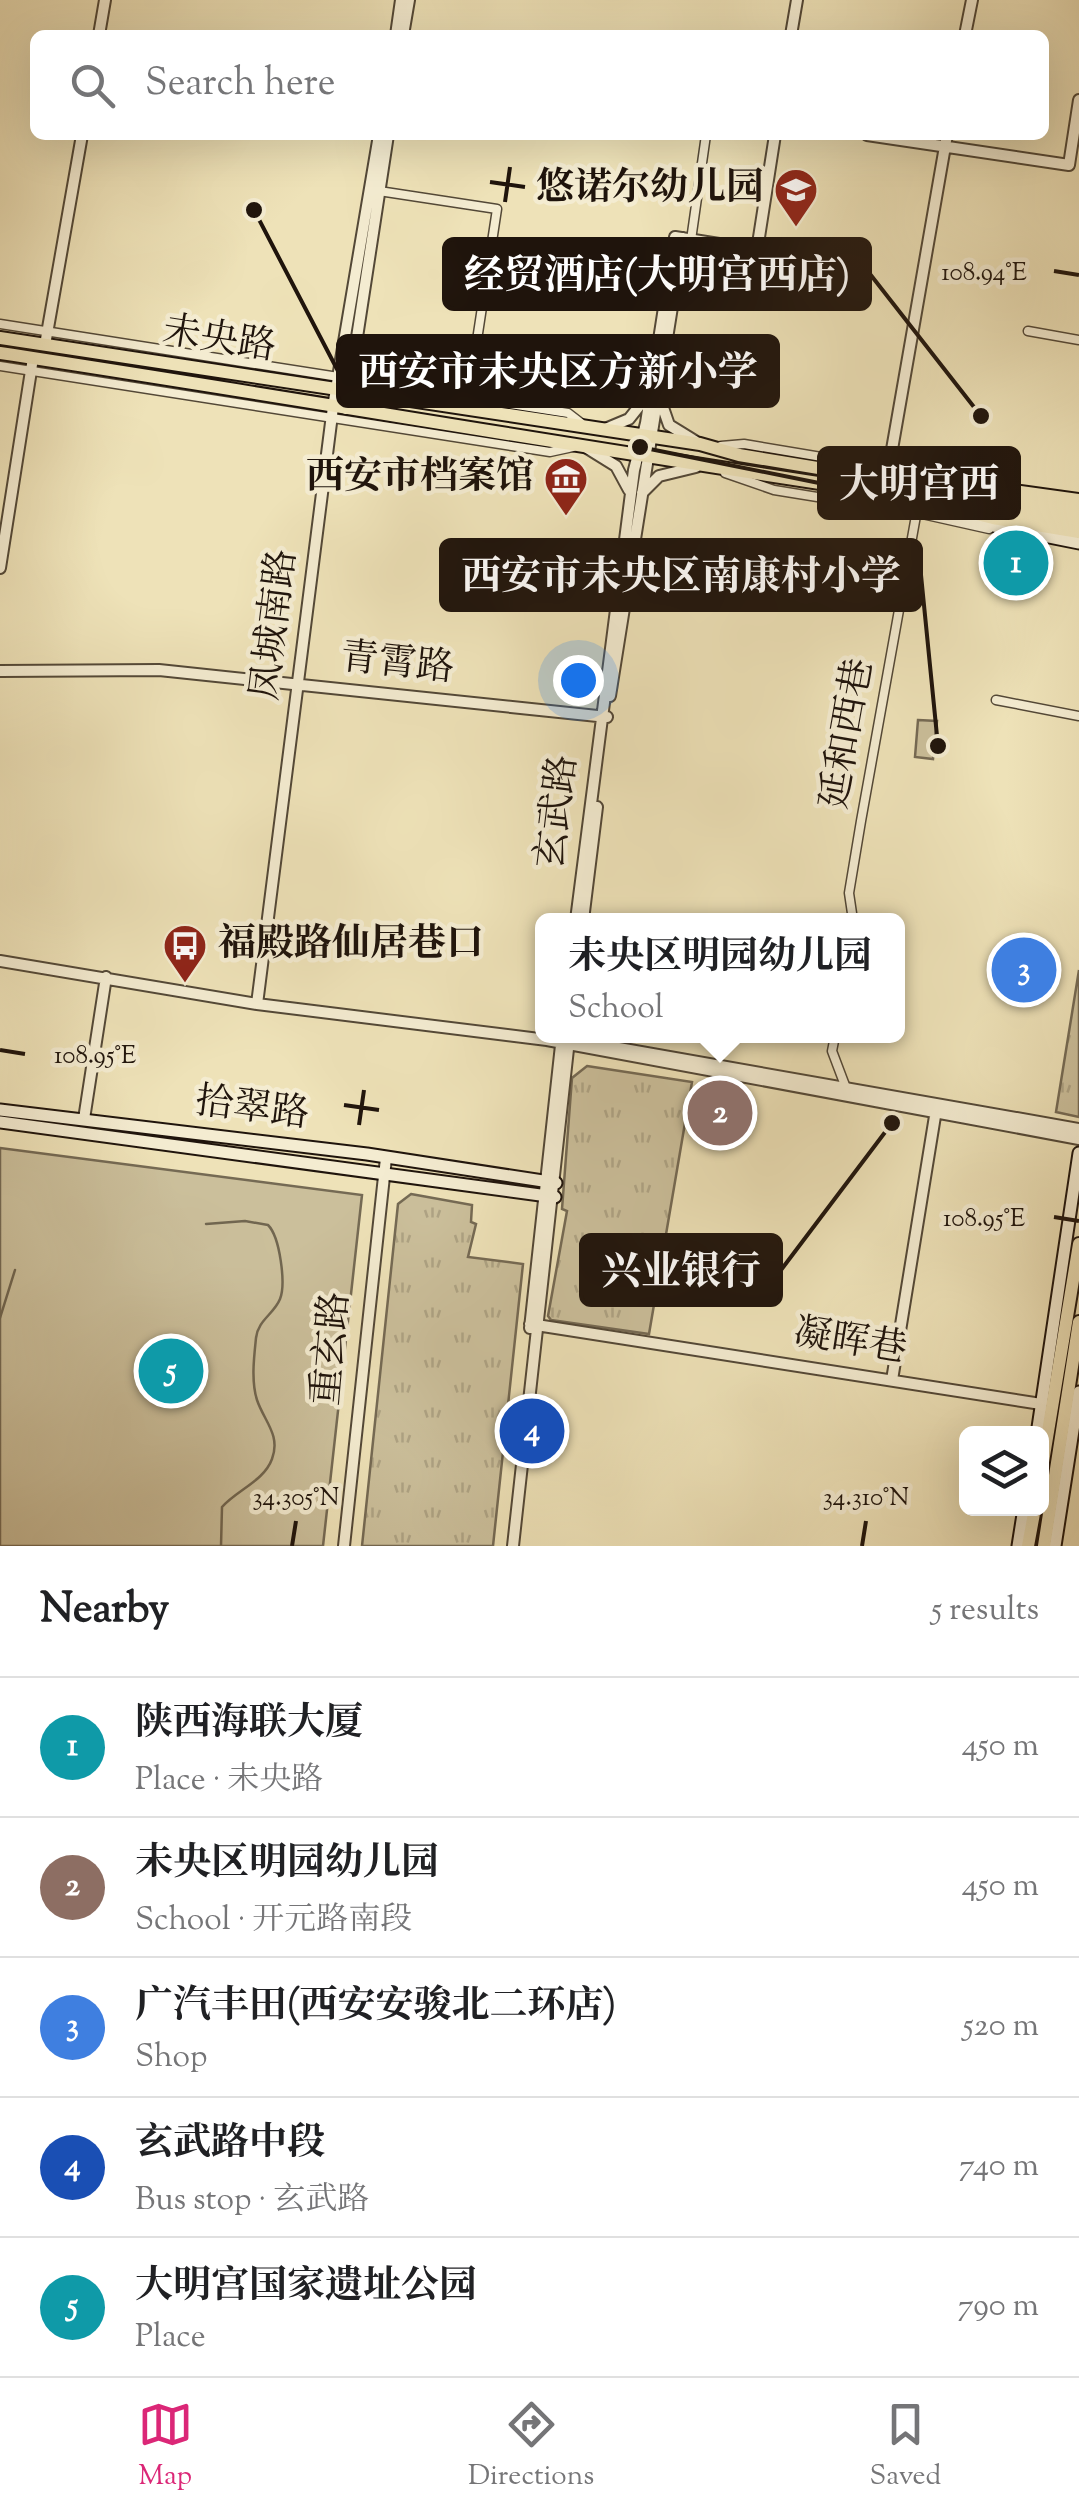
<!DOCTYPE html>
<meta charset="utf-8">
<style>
:root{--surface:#fff;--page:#f6f6f6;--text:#202124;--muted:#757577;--line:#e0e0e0;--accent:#db2777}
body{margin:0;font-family:"Sorts Mill Goudy","Noto Serif SC",serif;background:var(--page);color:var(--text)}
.controls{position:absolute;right:30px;bottom:30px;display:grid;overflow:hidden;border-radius:15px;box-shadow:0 10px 40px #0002}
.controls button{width:90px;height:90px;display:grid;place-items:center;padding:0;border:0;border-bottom:2px solid var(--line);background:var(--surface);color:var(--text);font:50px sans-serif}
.you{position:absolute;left:578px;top:680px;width:35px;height:35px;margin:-25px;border:8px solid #fff;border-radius:50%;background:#1a73e8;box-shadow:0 0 0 15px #1a73e833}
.badge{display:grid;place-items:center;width:65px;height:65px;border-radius:50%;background:var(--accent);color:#fff;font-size:32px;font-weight:700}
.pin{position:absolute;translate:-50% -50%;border:5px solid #fff;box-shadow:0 2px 10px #0006}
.popup{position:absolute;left:535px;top:913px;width:370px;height:130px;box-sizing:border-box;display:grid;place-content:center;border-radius:15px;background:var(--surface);filter:drop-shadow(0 2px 8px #0005);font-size:32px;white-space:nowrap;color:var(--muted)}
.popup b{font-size:38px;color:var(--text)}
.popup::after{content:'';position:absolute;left:50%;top:100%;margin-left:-20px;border:20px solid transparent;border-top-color:var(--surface)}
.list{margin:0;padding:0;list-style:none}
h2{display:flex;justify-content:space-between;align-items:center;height:130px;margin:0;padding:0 40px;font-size:42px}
h2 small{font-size:32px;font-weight:400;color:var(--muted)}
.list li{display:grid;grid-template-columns:65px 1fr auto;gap:30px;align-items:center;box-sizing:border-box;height:140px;padding:0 40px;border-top:2px solid var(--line)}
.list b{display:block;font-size:38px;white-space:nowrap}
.list p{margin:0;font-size:32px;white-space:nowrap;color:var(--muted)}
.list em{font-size:32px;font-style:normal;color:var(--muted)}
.icon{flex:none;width:55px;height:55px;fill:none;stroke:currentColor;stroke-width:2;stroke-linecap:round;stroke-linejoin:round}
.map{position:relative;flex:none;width:1079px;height:1546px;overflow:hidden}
.search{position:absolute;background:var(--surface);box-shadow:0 10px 40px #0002;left:30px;right:30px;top:30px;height:110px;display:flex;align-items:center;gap:25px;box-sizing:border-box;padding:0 35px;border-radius:15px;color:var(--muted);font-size:38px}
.sheet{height:830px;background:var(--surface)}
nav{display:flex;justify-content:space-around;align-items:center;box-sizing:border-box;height:140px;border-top:2px solid var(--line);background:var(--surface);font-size:28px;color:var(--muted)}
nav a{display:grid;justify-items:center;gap:5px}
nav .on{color:var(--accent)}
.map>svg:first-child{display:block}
.grass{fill:url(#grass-tufts);stroke:#756a54;stroke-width:2.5}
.green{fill:#cbbf9b;stroke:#756a54;stroke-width:2.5}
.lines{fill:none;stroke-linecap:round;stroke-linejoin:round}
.stream{stroke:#716650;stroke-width:2.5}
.minor-casing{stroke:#534837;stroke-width:11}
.tertiary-casing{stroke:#534837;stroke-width:14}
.secondary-casing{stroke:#1f140c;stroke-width:15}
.primary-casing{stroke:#1f140c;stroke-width:16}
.trunk-casing{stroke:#1f140c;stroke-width:16}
.minor{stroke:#f4ecd1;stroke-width:8}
.tertiary{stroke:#f4ecd1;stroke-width:10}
.secondary{stroke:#f4ecd1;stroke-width:11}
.primary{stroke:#eee2b8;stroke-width:12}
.trunk{stroke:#eee2b8;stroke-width:12}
.ticks{fill:none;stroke:#1f140c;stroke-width:4}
.labels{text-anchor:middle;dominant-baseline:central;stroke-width:9;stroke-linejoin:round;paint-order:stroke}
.poi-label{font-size:38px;font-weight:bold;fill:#1f140c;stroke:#f4ecd1;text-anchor:end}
.street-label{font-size:38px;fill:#1f140c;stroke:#f4ecd1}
.ticks-label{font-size:25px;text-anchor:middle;fill:#1f140c;stroke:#f4ecd1;stroke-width:9;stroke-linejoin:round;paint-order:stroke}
.leader{fill:none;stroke:#1f140c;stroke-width:4}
.callout-dot{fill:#1f140c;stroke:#f4ecd1;stroke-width:4}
.callout{fill:#1f140c;stroke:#1f140c;stroke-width:4}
.callout-label{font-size:40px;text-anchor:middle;font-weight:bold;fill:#fff}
</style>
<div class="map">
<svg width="1079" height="1546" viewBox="0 0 1079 1546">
<defs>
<pattern id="grass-tufts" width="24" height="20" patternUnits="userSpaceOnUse" patternTransform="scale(2.5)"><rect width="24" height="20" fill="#cbbf9b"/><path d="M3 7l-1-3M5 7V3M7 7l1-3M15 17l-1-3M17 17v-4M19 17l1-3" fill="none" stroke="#aea384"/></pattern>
</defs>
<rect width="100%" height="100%" fill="#eee2b8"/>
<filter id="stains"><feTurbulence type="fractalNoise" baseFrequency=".002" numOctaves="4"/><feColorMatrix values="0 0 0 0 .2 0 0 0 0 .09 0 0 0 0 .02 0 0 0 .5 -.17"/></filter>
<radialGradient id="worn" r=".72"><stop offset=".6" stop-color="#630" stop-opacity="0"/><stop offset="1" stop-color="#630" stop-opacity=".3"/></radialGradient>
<path class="grass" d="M1079,970V1117L1056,1112Z
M587,1066L692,1082L649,1334L551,1320L548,1316L567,1211L562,1209L572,1078Z
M411,1194L472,1205L471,1222L476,1224L468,1257L523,1264L493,1546H362L398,1204Z"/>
<path class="green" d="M918,720L937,721L933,759L915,757Z
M0,1148L362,1195L323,1546H0Z"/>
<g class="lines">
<path class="stream" d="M206,1224L245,1221L268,1225C280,1237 286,1284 280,1299C274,1314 258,1320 256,1338C254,1357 251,1381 257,1400C264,1421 281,1435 272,1459C264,1481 237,1490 222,1507L221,1546
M0,1318L15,1270"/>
<defs>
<path id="minor" d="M379,191L497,209L477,340
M691,240L706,135
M0,324L568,413L581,423
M1028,331L1079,340
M0,366L550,452L573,447
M721,446L744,444L929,475
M725,473L774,490L922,514L989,529
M996,700L1079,716
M853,920L849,893L861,821L919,499
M835,1036L832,1051L846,1088"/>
<path id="tertiary" d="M99,35L105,0
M396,35L401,0
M403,35L409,0
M791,35L797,0
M965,35L972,0
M867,135L1069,165L1079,100
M45,345L82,135
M660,399L669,425L695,441
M346,409L388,135
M605,429L629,419L648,395
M587,448L616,466L629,490
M887,478L947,135
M642,493L659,476L696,467
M0,568L33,358
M0,671L159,670L607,717
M610,696L683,238
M576,920L634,470L646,423L675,237L757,250L775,135
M583,920L597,807
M0,961L257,1004L547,1040L1079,1139
M257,1004L333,407L379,135
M556,1037L1079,1129
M84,1119L106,977
M530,1324L1041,1404
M530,1328L562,1036
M892,1380L936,1110
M344,1546L386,1158
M513,1546L569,1040"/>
<path id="secondary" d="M900,479L962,477L1006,484
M950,512L989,525L1079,543
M0,1110L367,1154L556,1183
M0,1122L555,1197
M1037,1434L1079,1153
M1018,1546L1024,1508
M1055,1546L1079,1392"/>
<path id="primary" d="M0,338L700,444L739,455L933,487
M0,353C309,400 617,454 926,499
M958,491L1079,511
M955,504L1079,522"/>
<path id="trunk" d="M923,486L991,488L1079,500
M919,499L993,518L1079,532
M1042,1468L1079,1244
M1028,1546L1035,1508
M1044,1546L1079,1322"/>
</defs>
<use href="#minor" class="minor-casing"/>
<use href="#tertiary" class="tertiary-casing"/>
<use href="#secondary" class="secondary-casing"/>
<use href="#primary" class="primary-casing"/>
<use href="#trunk" class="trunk-casing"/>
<use href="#minor" class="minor"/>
<use href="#tertiary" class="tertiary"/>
<use href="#secondary" class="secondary"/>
<use href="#primary" class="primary"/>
<use href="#trunk" class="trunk"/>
</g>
<path class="ticks" d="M490,182L525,187M505,202L510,167M1054,271L1079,275M0,1050L25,1054M344,1105L379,1110M359,1125L364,1090M1054,1217L1079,1221M292,1546L296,1521M862,1546L866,1521"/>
<defs>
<symbol id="school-pin" viewBox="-11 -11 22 30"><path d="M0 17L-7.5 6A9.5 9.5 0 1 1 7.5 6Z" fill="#8f2418" stroke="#f4ecd1"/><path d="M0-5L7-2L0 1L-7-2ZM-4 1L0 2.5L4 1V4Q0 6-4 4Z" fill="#fff"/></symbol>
<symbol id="museum-pin" viewBox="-11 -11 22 30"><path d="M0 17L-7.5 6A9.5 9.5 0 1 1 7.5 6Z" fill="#8f2418" stroke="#f4ecd1"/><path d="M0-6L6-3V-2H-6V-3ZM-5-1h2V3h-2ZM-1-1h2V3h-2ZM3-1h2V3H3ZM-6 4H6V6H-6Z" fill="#fff"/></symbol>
<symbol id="bus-pin" viewBox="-11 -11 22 30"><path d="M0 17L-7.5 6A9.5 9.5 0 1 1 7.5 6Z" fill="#8f2418" stroke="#f4ecd1"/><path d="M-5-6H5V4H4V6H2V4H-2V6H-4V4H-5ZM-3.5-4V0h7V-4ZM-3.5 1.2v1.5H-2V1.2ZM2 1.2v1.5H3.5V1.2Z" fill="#fff"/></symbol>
</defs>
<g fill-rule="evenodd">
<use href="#school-pin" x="771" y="165" width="50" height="68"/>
<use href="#museum-pin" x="541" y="454" width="50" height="68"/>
<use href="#bus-pin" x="160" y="921" width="50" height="68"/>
</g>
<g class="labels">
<g class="poi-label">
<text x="764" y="190">悠诺尔幼儿园</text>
<text x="534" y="479">西安市档案馆</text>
<text x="218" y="946" text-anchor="start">福殿路仙居巷口</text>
</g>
<g class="street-label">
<text transform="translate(219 341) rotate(9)">未央路</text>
<text transform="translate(276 625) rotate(-83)">凤城南路</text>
<text transform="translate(397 665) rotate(6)">青霄路</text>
<text transform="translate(849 734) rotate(-80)">延和西巷</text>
<text transform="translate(559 812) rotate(-83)">玄武路</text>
<text transform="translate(252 1110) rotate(7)">拾翠路</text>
<text transform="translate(850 1343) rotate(9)">凝晖巷</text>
<text transform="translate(333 1349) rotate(-85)">重玄路</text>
</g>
</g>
<g class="ticks-label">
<text x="984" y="280">108.94°E</text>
<text x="95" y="1063">108.95°E</text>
<text x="984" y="1226">108.95°E</text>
<text x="296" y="1505">34.305°N</text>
<text x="866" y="1505">34.310°N</text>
</g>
<path class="leader" d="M981 416L870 274M254 210L338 371M640 447L819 483M938 746L921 575M892 1123L781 1270"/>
<g class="callout-dot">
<circle cx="981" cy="416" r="10"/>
<circle cx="254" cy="210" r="10"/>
<circle cx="640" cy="447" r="10"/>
<circle cx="938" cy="746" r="10"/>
<circle cx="892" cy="1123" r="10"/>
</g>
<g class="callout">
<rect x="444" y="239" width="426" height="70" rx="10"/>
<rect x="338" y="336" width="440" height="70" rx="10"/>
<rect x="819" y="448" width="200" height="70" rx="10"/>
<rect x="441" y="540" width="480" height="70" rx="10"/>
<rect x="581" y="1235" width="200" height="70" rx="10"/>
</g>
<g class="callout-label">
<text x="657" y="288">经贸酒店(大明宫西店)</text>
<text x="558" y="385">西安市未央区方新小学</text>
<text x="919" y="497">大明宫西</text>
<text x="681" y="589">西安市未央区南康村小学</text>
<text x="681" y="1284">兴业银行</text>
</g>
<rect width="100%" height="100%" filter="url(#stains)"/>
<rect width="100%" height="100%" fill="url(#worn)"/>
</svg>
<div class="controls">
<button><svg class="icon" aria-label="layers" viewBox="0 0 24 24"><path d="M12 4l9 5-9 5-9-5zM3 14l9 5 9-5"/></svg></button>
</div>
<div class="you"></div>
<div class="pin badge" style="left:1016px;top:563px;background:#0f9aa8">1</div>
<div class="pin badge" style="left:720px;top:1113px;background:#8d6e63">2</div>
<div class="popup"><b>未央区明园幼儿园</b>School</div>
<div class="pin badge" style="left:1024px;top:970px;background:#3f7fe0">3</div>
<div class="pin badge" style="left:532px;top:1431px;background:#1a4fb4">4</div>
<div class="pin badge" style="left:171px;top:1371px;background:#0f9aa8">5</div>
<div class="search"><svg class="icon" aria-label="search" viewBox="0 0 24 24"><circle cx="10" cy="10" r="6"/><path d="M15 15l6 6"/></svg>Search here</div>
</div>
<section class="sheet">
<h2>Nearby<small>5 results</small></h2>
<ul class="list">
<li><span class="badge" style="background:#0f9aa8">1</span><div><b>陕西海联大厦</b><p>Place · 未央路</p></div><em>450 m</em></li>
<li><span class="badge" style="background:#8d6e63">2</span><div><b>未央区明园幼儿园</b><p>School · 开元路南段</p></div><em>450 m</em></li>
<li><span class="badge" style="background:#3f7fe0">3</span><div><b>广汽丰田(西安安骏北二环店)</b><p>Shop</p></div><em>520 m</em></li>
<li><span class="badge" style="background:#1a4fb4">4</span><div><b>玄武路中段</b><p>Bus stop · 玄武路</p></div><em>740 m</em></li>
<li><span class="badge" style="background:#0f9aa8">5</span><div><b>大明宫国家遗址公园</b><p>Place</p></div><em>790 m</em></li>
</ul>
</section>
<nav>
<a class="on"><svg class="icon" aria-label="map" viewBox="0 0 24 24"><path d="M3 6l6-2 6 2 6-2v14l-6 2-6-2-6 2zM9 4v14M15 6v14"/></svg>Map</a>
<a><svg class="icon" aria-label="directions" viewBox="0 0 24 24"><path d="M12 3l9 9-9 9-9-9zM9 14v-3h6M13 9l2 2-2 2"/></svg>Directions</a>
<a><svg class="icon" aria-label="saved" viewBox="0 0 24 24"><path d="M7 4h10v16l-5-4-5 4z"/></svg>Saved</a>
</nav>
